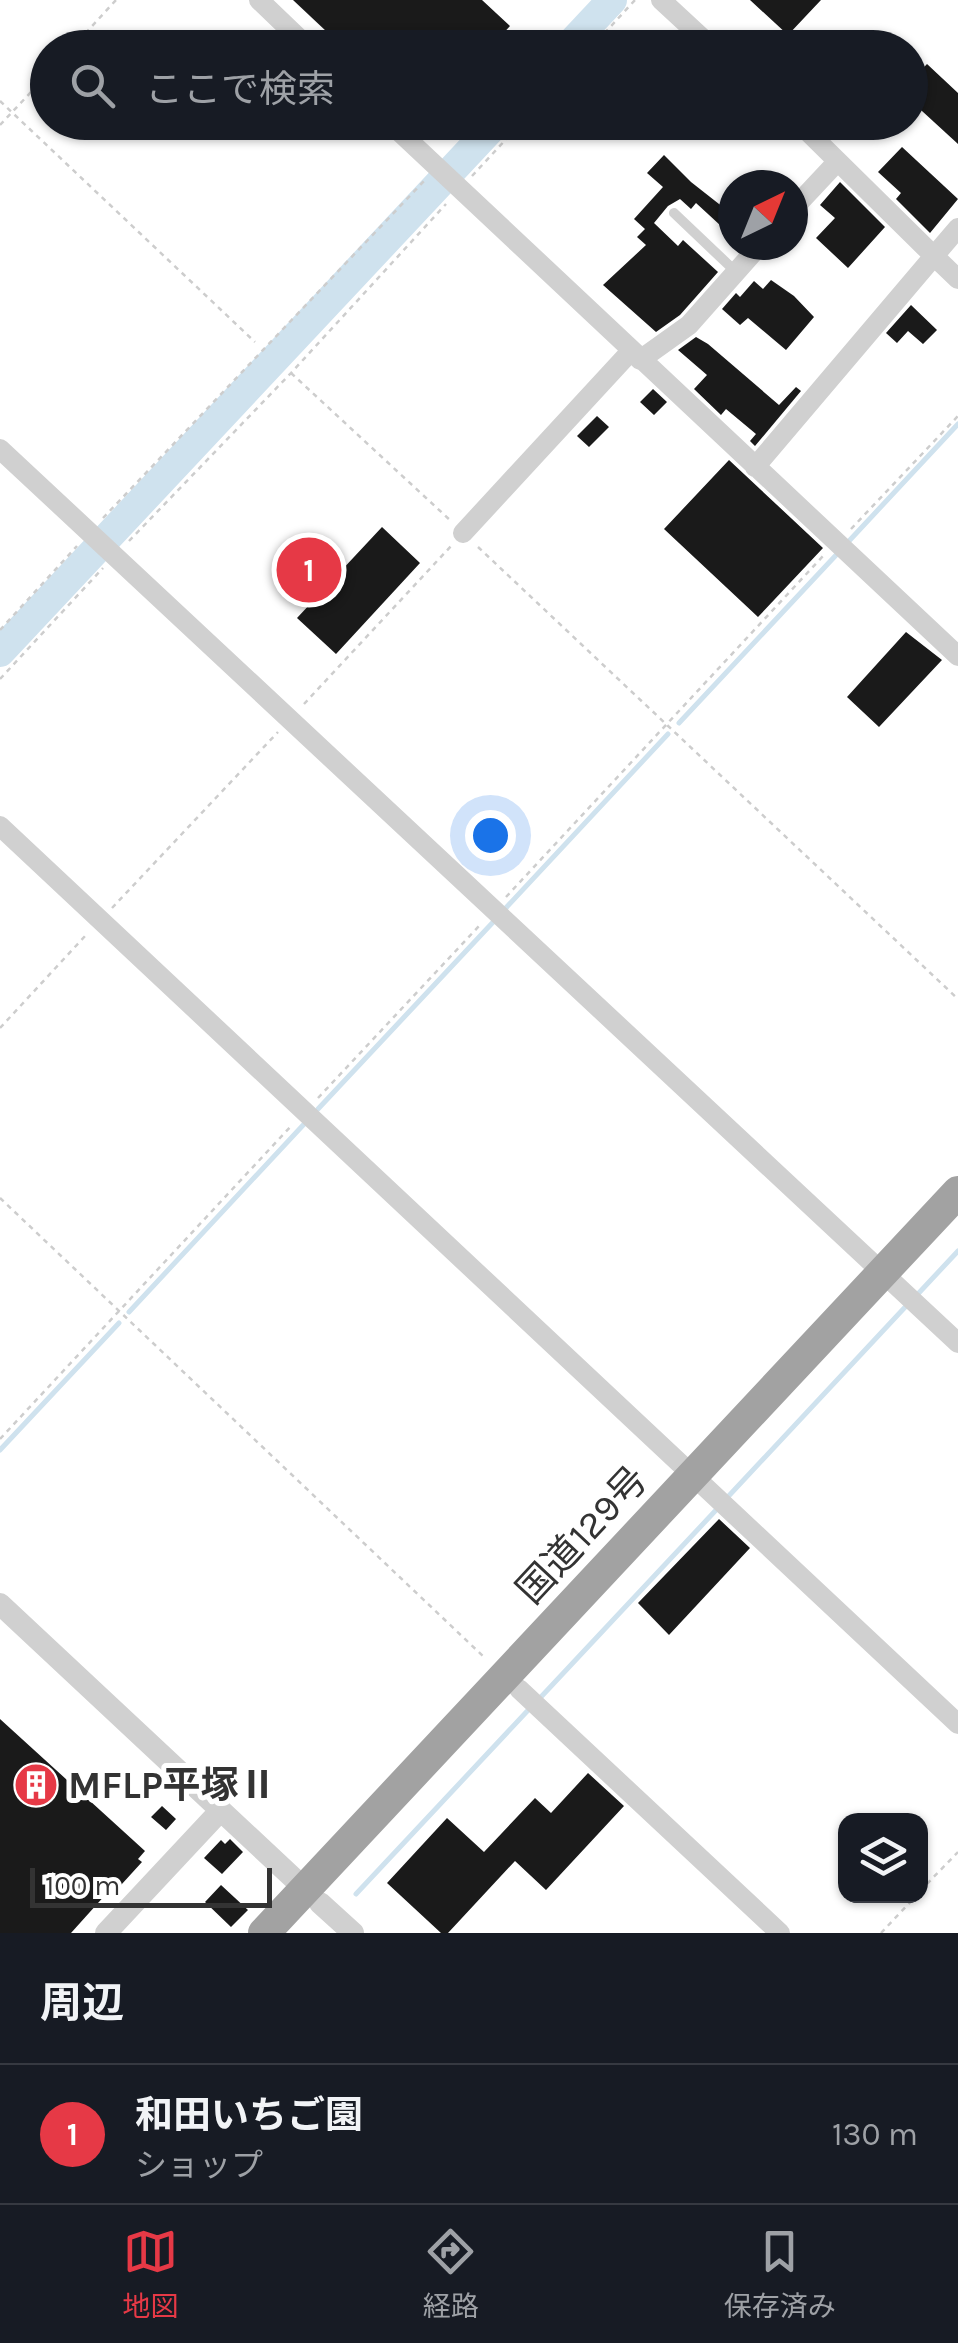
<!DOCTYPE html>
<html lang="ja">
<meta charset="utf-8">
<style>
:root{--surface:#171b24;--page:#242831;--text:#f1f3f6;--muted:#9ea1a6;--line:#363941;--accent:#e63946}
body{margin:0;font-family:Karla,"Noto Sans JP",sans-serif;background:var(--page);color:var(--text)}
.controls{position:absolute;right:30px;bottom:30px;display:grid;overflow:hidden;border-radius:20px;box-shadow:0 2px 8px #0004}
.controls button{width:90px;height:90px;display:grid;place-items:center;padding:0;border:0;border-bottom:2px solid var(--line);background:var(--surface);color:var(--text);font:50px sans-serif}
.compass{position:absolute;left:718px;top:170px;width:90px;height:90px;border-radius:50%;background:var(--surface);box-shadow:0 2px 8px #0004;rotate:43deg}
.scale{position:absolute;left:30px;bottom:25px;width:242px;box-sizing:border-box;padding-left:10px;border:5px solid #333;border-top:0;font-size:28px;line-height:35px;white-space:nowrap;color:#333;-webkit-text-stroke:8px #fff;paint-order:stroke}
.you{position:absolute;left:490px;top:835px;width:35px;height:35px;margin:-25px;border:8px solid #fff;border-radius:50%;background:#1a73e8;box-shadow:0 0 0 15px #1a73e833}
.badge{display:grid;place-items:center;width:65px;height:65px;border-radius:50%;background:var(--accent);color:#fff;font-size:32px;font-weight:700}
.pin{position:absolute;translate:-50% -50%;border:5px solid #fff;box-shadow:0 2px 10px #0006}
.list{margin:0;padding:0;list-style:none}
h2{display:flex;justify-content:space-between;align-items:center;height:130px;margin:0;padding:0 40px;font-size:42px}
h2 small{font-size:32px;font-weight:400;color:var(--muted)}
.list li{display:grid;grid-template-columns:65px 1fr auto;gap:30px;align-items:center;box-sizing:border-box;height:140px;padding:0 40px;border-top:2px solid var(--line)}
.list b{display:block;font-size:38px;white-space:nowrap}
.list p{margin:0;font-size:32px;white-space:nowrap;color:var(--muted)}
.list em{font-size:32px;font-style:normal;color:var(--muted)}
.icon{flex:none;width:55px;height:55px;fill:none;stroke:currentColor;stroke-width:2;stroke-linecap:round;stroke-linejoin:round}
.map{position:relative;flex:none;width:958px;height:1933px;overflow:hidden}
.search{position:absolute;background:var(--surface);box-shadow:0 2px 8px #0004;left:30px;right:30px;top:30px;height:110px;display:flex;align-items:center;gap:25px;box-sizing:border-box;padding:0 35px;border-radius:55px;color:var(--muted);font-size:38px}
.sheet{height:270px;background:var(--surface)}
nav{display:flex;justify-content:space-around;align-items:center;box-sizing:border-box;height:140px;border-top:2px solid var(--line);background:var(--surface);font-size:28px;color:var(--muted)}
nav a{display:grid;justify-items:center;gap:5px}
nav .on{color:var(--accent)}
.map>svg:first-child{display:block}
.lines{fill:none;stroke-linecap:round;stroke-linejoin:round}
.stream{stroke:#cfe2ee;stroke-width:5}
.river{stroke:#cfe2ee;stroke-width:30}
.building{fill:#1a1a1a}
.path{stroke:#cdcdcd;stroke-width:2.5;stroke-dasharray:5 5;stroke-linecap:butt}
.service{stroke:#d0d0d0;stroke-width:10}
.minor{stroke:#d0d0d0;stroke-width:20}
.tertiary{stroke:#d0d0d0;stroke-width:22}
.trunk{stroke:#a2a2a2;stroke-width:32}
.labels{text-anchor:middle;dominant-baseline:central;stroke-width:10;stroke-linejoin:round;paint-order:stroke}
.street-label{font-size:38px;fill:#333;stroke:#fff}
.poi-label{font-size:38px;font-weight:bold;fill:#333;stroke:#fff;text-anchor:start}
</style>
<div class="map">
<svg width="958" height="1933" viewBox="0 0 958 1933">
<rect width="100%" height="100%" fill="#fff"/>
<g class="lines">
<path class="stream" d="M849,541L958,424
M679,723L838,553
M503,911L668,734
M318,1109L496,919
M916,1296L958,1251
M129,1312L306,1122
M0,1450L119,1323
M724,1501L908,1304
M540,1698L717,1509
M356,1894L532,1706"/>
<path class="river" d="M567,48L612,0
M0,652L497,122"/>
</g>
<path class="building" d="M293,0H482L510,26L499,38L509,48H344Z
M750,0H821L788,35Z
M927,64L958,93V144L910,100V82Z
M424,122H459L443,140Z
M902,147L958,199L930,233L896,199L901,193L878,172Z
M664,155L691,182L733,215V237L696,203L691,209L680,199L668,206L654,223L678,246L683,240L718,272L680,315L656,332L603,285L646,245L637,237L645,229L634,219L663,187L647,173Z
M840,182L885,227L848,268L816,238L835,218L820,205Z
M771,280L794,296L814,317L786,350L748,318L740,325L722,309L736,293L740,297L754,281L763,289Z
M911,305L937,330L923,344L908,331L897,343L886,333Z
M696,337L708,344L779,405L796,387L801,391L755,446L750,441L756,434L726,409L721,415L694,389L707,375L678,350Z
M653,389L667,402L654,415L640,402Z
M597,416L609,427L589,447L577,436Z
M729,460L823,548L758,617L664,529Z
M382,527L420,563L336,654L297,618Z
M906,632L942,660L879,727L847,697Z
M719,1519L750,1548L669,1635L638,1603Z
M0,1719L145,1851L138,1859L142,1862L111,1896L107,1893L71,1933H0Z
M588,1773L624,1806L546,1890L515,1861L448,1933H441L387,1883L447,1818L484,1852L535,1798L551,1813Z
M162,1806L176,1819L166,1830L151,1817Z
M230,1839L243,1852L222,1874L204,1858L221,1840L225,1844Z
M221,1885L248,1910L231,1927L205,1902Z"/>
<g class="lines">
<path class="path" d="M72,48L116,0
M591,48L635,0
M0,101L255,342
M0,125L48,74
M472,176L522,122
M291,373L451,521
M103,518L425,180
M851,529L958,416
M129,541L291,373L446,204
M478,547L958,999
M0,630L77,546
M0,679L103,568
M304,704L452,545
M506,897L824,555
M112,908L278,732
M0,1028L86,935
M318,1098L480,925
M0,1198L485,1658
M0,1439L292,1125
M920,1891L958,1852
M881,1933L916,1896"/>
<path class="service" d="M674,213L735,271"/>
<path class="minor" d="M259,0L309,48
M661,0L713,48
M389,122L958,656
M798,122L934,256L958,228
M793,209L837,162
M640,360L689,325L760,245
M0,449L958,1343
M755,467L934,256L958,279
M463,533L631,351
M0,826L958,1724
M519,1689L780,1933"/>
<path class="tertiary" d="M0,1604L305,1889
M320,1903L353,1933
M106,1933L221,1810"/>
<path class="trunk" d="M264,1933L958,1192"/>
</g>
<defs>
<symbol id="building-disc" viewBox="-11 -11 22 22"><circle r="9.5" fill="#e63946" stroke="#fff"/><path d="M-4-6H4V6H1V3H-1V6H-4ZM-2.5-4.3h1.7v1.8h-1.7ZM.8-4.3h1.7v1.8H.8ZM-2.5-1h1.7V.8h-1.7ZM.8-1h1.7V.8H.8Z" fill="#fff"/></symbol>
</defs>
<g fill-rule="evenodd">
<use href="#building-disc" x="11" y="1760" width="50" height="50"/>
</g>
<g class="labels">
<g class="street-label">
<text transform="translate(582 1535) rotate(-47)">国道129号</text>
</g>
<g class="poi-label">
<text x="68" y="1785">MFLP平塚Ⅱ</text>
</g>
</g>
</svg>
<div class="controls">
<button><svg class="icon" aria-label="layers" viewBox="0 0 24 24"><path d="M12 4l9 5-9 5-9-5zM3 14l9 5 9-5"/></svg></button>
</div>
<svg class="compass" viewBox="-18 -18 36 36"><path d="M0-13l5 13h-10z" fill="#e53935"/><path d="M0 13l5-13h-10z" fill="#9ea1a6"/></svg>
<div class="scale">100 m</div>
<div class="you"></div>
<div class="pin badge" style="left:309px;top:570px">1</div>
<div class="search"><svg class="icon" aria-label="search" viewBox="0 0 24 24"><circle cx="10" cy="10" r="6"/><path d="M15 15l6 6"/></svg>ここで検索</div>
</div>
<section class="sheet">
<h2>周辺<small></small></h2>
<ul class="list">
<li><span class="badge">1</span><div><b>和田いちご園</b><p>ショップ</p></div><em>130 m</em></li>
</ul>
</section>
<nav>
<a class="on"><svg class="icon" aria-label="map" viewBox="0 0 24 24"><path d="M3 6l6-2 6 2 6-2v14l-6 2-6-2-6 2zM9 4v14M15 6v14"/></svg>地図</a>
<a><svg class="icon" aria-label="directions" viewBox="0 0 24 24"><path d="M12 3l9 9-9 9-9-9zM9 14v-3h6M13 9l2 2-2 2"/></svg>経路</a>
<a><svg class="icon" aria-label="saved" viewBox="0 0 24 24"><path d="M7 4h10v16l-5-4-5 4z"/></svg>保存済み</a>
</nav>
